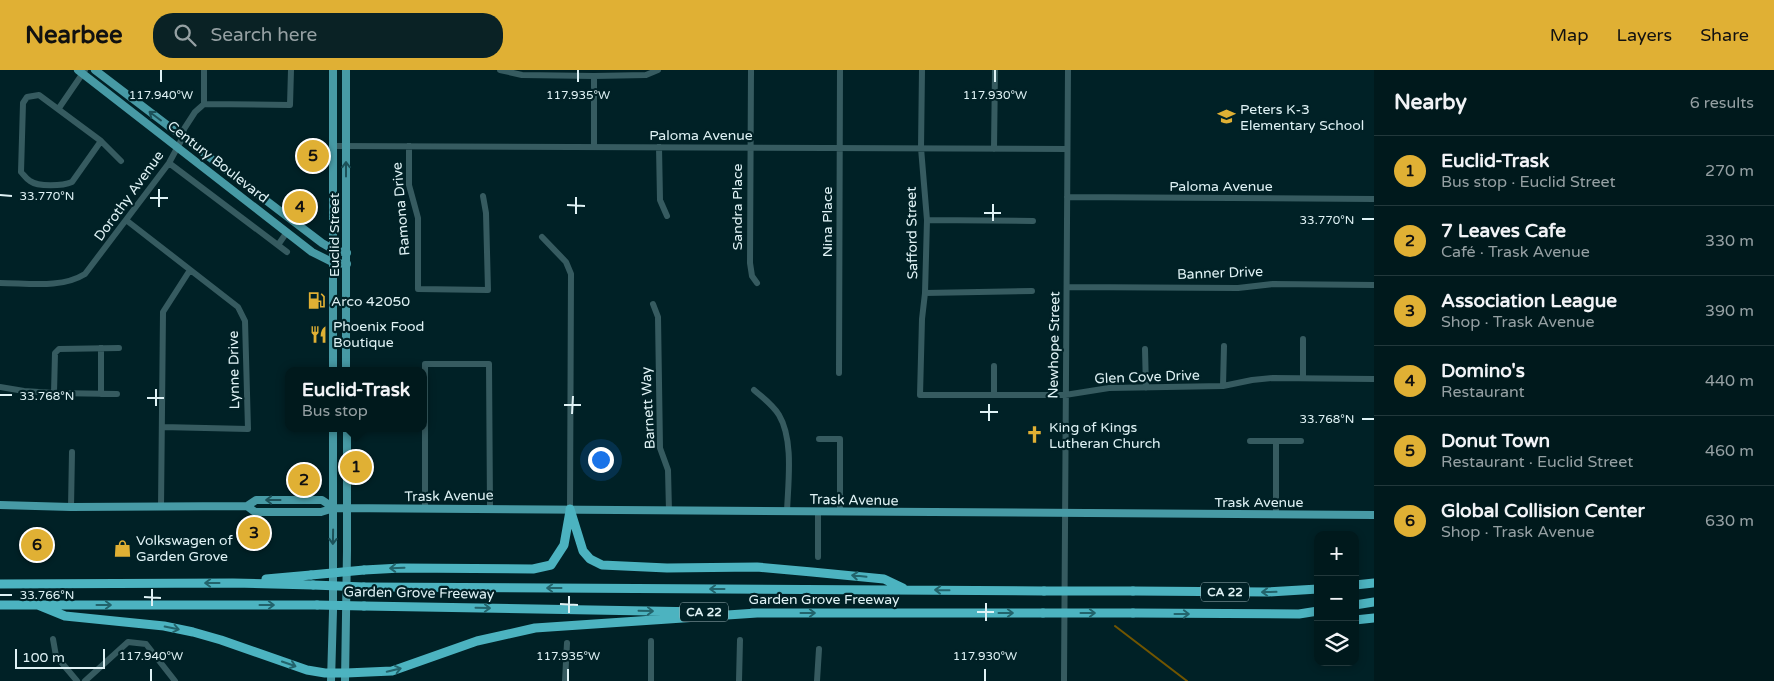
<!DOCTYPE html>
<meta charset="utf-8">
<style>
:root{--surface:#00191c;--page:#0a2225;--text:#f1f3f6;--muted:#95a0a3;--line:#22383b;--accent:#e0b034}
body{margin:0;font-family:"Varela Round",sans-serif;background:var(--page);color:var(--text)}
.controls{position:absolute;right:15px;bottom:15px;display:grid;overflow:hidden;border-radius:10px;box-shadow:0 2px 8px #0003}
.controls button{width:45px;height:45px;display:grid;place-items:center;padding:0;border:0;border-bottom:1px solid var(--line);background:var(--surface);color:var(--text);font:25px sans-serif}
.scale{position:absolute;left:15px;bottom:12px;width:90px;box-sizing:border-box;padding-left:5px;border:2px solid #dff2f5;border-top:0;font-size:14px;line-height:18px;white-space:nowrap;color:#dff2f5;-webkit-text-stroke:4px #002126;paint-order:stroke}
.you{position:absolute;left:600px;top:389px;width:18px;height:18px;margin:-12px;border:4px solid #fff;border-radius:50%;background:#1a73e8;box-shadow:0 0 0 8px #1a73e833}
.badge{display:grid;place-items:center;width:32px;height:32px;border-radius:50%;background:var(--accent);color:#111;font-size:16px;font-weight:700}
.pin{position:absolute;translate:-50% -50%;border:2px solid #fff;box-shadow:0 1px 5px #0006}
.popup{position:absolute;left:285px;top:297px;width:142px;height:65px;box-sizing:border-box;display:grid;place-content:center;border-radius:10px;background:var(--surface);filter:drop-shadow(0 1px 4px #0005);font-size:16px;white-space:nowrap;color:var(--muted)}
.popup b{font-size:19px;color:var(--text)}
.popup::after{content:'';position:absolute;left:50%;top:100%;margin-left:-10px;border:10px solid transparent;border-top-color:var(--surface)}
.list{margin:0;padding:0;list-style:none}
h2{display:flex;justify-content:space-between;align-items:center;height:65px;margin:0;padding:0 20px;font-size:21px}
h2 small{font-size:16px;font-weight:400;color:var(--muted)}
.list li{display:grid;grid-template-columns:32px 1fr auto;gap:15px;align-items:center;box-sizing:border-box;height:70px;padding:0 20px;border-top:1px solid var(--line)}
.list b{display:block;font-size:19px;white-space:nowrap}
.list p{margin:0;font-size:16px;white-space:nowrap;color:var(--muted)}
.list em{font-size:16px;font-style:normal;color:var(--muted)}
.icon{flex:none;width:28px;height:28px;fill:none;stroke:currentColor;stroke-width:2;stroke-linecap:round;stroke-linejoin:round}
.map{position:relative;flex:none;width:1374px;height:611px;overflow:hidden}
header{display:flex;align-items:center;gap:30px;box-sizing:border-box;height:70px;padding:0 25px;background:var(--accent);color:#111}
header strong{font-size:24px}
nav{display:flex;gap:28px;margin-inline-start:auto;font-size:18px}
.search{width:350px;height:45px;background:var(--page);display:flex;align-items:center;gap:12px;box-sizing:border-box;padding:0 18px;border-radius:20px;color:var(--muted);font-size:19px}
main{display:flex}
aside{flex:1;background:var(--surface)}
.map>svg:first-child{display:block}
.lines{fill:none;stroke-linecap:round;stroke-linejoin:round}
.stream{stroke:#715500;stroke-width:2}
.minor{stroke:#365b60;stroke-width:6}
.major{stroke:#479aa5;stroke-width:8}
.highway{stroke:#4cb3c0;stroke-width:9}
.highway-bridge{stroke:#4cb3c0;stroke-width:9}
.oneway{stroke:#1c5159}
.oneway2{stroke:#22636b}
.ticks{fill:none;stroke:#dff2f5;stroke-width:2}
.labels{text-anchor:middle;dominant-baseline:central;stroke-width:4.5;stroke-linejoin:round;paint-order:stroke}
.shield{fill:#002126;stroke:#9cb3b7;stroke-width:1}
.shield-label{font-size:12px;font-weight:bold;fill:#dff2f5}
.poi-label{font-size:14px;fill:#dff2f5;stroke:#002126;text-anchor:start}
.street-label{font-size:14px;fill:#dff2f5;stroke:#002126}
.ticks-label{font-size:12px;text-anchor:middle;fill:#dff2f5;stroke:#002126;stroke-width:4.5;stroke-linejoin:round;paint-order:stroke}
</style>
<header>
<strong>Nearbee</strong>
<div class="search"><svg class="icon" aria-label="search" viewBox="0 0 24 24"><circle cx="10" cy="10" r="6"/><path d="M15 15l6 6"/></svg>Search here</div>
<nav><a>Map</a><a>Layers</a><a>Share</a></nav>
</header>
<main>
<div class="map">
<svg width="1374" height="611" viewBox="0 0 1374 611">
<rect width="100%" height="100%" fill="#002126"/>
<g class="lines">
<path class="stream" d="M1115,556L1187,611"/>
<path class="minor" d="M204,0V34
M500,0L522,5L594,6L646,5L658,0
M751,0L750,193L752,206L757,213
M922,0L921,78L927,150L925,223L922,249L920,325H1065L1109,318L1223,316L1252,310L1273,308L1374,309
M594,6V77
M59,38L85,0
M101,71L72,112C63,116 38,117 30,111C26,109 24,105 21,102L23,33L27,27L39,25L101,71L121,91
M334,76L1067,79
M409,76V115L418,148V219L488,220L486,143L483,126
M659,77L660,130L667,146
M994,79L995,0
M169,93L287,182
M1067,127L1374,129
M126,150L238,237L245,251L248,359L162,357
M927,150L1033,151
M542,167L566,192L571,204L570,439
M278,175L287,162
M0,213C27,213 61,219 85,204L169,93L183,67L184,59L195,42L204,34L290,35L291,0
M1067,217L1238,218L1273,214L1374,215
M925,223L1032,221
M653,234L658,247L660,378L668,400L669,441
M1303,269V308
M101,278V324
M1145,279L1146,318
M839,303L840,0
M1223,316L1224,276
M0,317L24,321L54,323L117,324
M754,320C762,327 773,335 779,345C794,370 788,413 787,442
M54,323L55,283L59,279L119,278
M994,325V296
M819,369H840V442
M1250,371H1301
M71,437L72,382
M161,437L163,242L190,200
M425,439V294H489L490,438
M1276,445V371
M818,487V442
M53,569L56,586L77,611
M85,611L128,572L146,574L175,611
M565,611L567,573
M651,611V571
M739,611L740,570
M817,611L819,579
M1064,611L1068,0"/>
<path class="major" d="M78,0L312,182L334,193L347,194
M95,0L322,173L334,180L347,183
M333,0V301
M346,0V301
M0,435L71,437L247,436L256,430H322L334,438
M247,436L255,442H321L334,438C680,439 1027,445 1374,445
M331,611L333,541V358
M345,611L347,481V358"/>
<path class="highway" d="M570,439L583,481L590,489L602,495L667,498L757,497L812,502L884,509L903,518
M364,500L401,498L533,499L551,495L564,475L570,441
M266,509L311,505
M0,514L233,513L313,515
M1355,515L1374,513
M364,517L1044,521
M1133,521L1268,522L1318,519
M0,535H317
M38,535L65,546L164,556L193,562L221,570L307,600L325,603H346L392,601L477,571L535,558L757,543
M1355,535L1374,532
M364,536L704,542
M752,543H1043
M1133,543L1299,544L1318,541
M1355,550L1374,548"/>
<path class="highway-bridge" d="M311,505L364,500
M313,515L364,517
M1044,521H1133
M317,535L364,536
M1043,543H1133"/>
</g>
<defs><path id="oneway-shaft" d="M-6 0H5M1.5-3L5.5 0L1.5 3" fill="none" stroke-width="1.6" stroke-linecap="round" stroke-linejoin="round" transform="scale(1.25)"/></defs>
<g class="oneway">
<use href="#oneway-shaft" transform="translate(155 46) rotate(-143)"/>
<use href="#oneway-shaft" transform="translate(346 99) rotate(-90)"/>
<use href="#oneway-shaft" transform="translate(273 430) rotate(-180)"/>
<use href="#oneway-shaft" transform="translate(333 467) rotate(91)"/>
</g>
<g class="oneway2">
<use href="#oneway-shaft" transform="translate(397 498) rotate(178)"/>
<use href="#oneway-shaft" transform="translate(859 506) rotate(-174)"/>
<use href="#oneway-shaft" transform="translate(212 513) rotate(180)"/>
<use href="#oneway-shaft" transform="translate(554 518) rotate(-180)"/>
<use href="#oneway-shaft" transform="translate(717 519) rotate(-180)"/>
<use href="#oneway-shaft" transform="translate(942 520) rotate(-179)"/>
<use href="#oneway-shaft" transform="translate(1269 522) rotate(179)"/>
<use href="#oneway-shaft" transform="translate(104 535)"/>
<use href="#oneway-shaft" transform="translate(267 535)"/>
<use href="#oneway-shaft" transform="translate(483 538) rotate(1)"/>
<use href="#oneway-shaft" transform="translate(646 541) rotate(1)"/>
<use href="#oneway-shaft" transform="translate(808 543)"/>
<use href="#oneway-shaft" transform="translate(1006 543)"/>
<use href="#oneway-shaft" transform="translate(1088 543)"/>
<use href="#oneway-shaft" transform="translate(1182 544)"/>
<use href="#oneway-shaft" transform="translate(172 558) rotate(11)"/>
<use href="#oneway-shaft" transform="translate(289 594) rotate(19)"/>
<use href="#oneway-shaft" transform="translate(394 600) rotate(-14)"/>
</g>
<path class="ticks" d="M161,12V0M578,12V0M995,12V0M0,125L12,126M150,128H168M567,135L585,136M159,137V119M984,143H1001M576,144V127M1362,149H1374M993,151V134M0,325H12M147,328H164M564,335H581M156,336V319M980,342H998M572,344L573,326M1362,349H1374M989,351V334M0,525H12M144,527L161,528M560,534L578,535M152,536V519M977,542H994M569,543V526M986,551V533M151,611V599M568,611V599M985,611V599"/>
<defs>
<symbol id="school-bare" viewBox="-9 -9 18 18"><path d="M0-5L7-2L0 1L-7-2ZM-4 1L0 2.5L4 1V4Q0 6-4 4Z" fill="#e0b034" stroke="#002126" stroke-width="2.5" paint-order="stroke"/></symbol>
<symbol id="fuel-bare" viewBox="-9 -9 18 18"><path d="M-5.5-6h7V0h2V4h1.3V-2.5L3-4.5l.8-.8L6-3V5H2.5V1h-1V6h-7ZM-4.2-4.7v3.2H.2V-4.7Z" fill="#e0b034" stroke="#002126" stroke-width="2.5" paint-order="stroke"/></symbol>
<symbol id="restaurant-bare" viewBox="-9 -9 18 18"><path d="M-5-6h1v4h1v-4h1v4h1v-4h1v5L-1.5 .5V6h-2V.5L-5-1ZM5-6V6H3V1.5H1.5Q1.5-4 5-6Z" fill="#e0b034" stroke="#002126" stroke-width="2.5" paint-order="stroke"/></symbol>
<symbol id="church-bare" viewBox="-9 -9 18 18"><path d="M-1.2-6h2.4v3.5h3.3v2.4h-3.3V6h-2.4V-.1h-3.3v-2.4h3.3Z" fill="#e0b034" stroke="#002126" stroke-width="2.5" paint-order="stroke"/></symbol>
<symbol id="shop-bare" viewBox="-9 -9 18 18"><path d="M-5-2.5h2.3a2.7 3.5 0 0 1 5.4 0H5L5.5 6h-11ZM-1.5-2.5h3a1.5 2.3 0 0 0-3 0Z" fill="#e0b034" stroke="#002126" stroke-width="2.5" paint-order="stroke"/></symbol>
</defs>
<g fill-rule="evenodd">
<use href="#school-bare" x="1214" y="34" width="25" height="25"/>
<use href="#fuel-bare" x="304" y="218" width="25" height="25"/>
<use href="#restaurant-bare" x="306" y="252" width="25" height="25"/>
<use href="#church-bare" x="1022" y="352" width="25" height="25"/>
<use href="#shop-bare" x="110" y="466" width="25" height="25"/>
</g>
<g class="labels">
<g class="shield">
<rect x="1201" y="512.5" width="48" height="19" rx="4"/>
<rect x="680" y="532.5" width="48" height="19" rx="4"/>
</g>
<g class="shield-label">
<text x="1225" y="522">CA 22</text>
<text x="704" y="542">CA 22</text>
</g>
<g class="poi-label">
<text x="1240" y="39">Peters K-3<tspan x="1240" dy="16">Elementary School</tspan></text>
<text x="331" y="231">Arco 42050</text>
<text x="333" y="256">Phoenix Food<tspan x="333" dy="16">Boutique</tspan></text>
<text x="1049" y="357">King of Kings<tspan x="1049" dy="16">Lutheran Church</tspan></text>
<text x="136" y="470">Volkswagen of<tspan x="136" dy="16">Garden Grove</tspan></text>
</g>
<g class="street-label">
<text x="701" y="65">Paloma Avenue</text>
<text transform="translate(218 92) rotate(38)">Century Boulevard</text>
<text x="1221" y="116">Paloma Avenue</text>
<text transform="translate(129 126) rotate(-54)">Dorothy Avenue</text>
<text transform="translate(737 137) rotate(-90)">Sandra Place</text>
<text transform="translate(401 139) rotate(-95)">Ramona Drive</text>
<text transform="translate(827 152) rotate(-90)">Nina Place</text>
<text transform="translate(912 163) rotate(-91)">Safford Street</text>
<text transform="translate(334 165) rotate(-90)">Euclid Street</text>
<text transform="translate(1220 203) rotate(-2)">Banner Drive</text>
<text transform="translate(1054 275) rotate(-89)">Newhope Street</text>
<text transform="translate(234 300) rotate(-91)">Lynne Drive</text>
<text transform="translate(1147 307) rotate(-2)">Glen Cove Drive</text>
<text transform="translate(648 338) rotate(-93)">Barnett Way</text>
<text transform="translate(449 426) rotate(-1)">Trask Avenue</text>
<text transform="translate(854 430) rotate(1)">Trask Avenue</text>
<text x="1259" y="432">Trask Avenue</text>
<text transform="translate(419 523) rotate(1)">Garden Grove Freeway</text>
<text x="824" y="529">Garden Grove Freeway</text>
</g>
</g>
<g class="ticks-label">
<text x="161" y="29">117.940°W</text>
<text x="578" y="29">117.935°W</text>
<text x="995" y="29">117.930°W</text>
<text x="47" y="130">33.770°N</text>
<text x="1327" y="154">33.770°N</text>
<text x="47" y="330">33.768°N</text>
<text x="1327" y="353">33.768°N</text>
<text x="47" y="529">33.766°N</text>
<text x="151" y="590">117.940°W</text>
<text x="568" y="590">117.935°W</text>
<text x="985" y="590">117.930°W</text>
</g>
</svg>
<div class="controls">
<button>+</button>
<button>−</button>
<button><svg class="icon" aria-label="layers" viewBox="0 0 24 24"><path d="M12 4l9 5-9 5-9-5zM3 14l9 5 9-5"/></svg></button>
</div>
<div class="scale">100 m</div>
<div class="you"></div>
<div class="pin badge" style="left:356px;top:397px">1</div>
<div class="popup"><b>Euclid-Trask</b>Bus stop</div>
<div class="pin badge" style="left:304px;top:410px">2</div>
<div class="pin badge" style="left:254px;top:463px">3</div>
<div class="pin badge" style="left:300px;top:137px">4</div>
<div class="pin badge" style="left:313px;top:86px">5</div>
<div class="pin badge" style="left:37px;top:475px">6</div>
</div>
<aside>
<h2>Nearby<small>6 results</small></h2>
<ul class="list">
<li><span class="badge">1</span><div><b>Euclid-Trask</b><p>Bus stop · Euclid Street</p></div><em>270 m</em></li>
<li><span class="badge">2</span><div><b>7 Leaves Cafe</b><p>Café · Trask Avenue</p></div><em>330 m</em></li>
<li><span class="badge">3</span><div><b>Association League</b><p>Shop · Trask Avenue</p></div><em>390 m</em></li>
<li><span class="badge">4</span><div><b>Domino's</b><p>Restaurant</p></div><em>440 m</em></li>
<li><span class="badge">5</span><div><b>Donut Town</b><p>Restaurant · Euclid Street</p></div><em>460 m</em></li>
<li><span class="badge">6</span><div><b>Global Collision Center</b><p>Shop · Trask Avenue</p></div><em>630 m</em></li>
</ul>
</aside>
</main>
